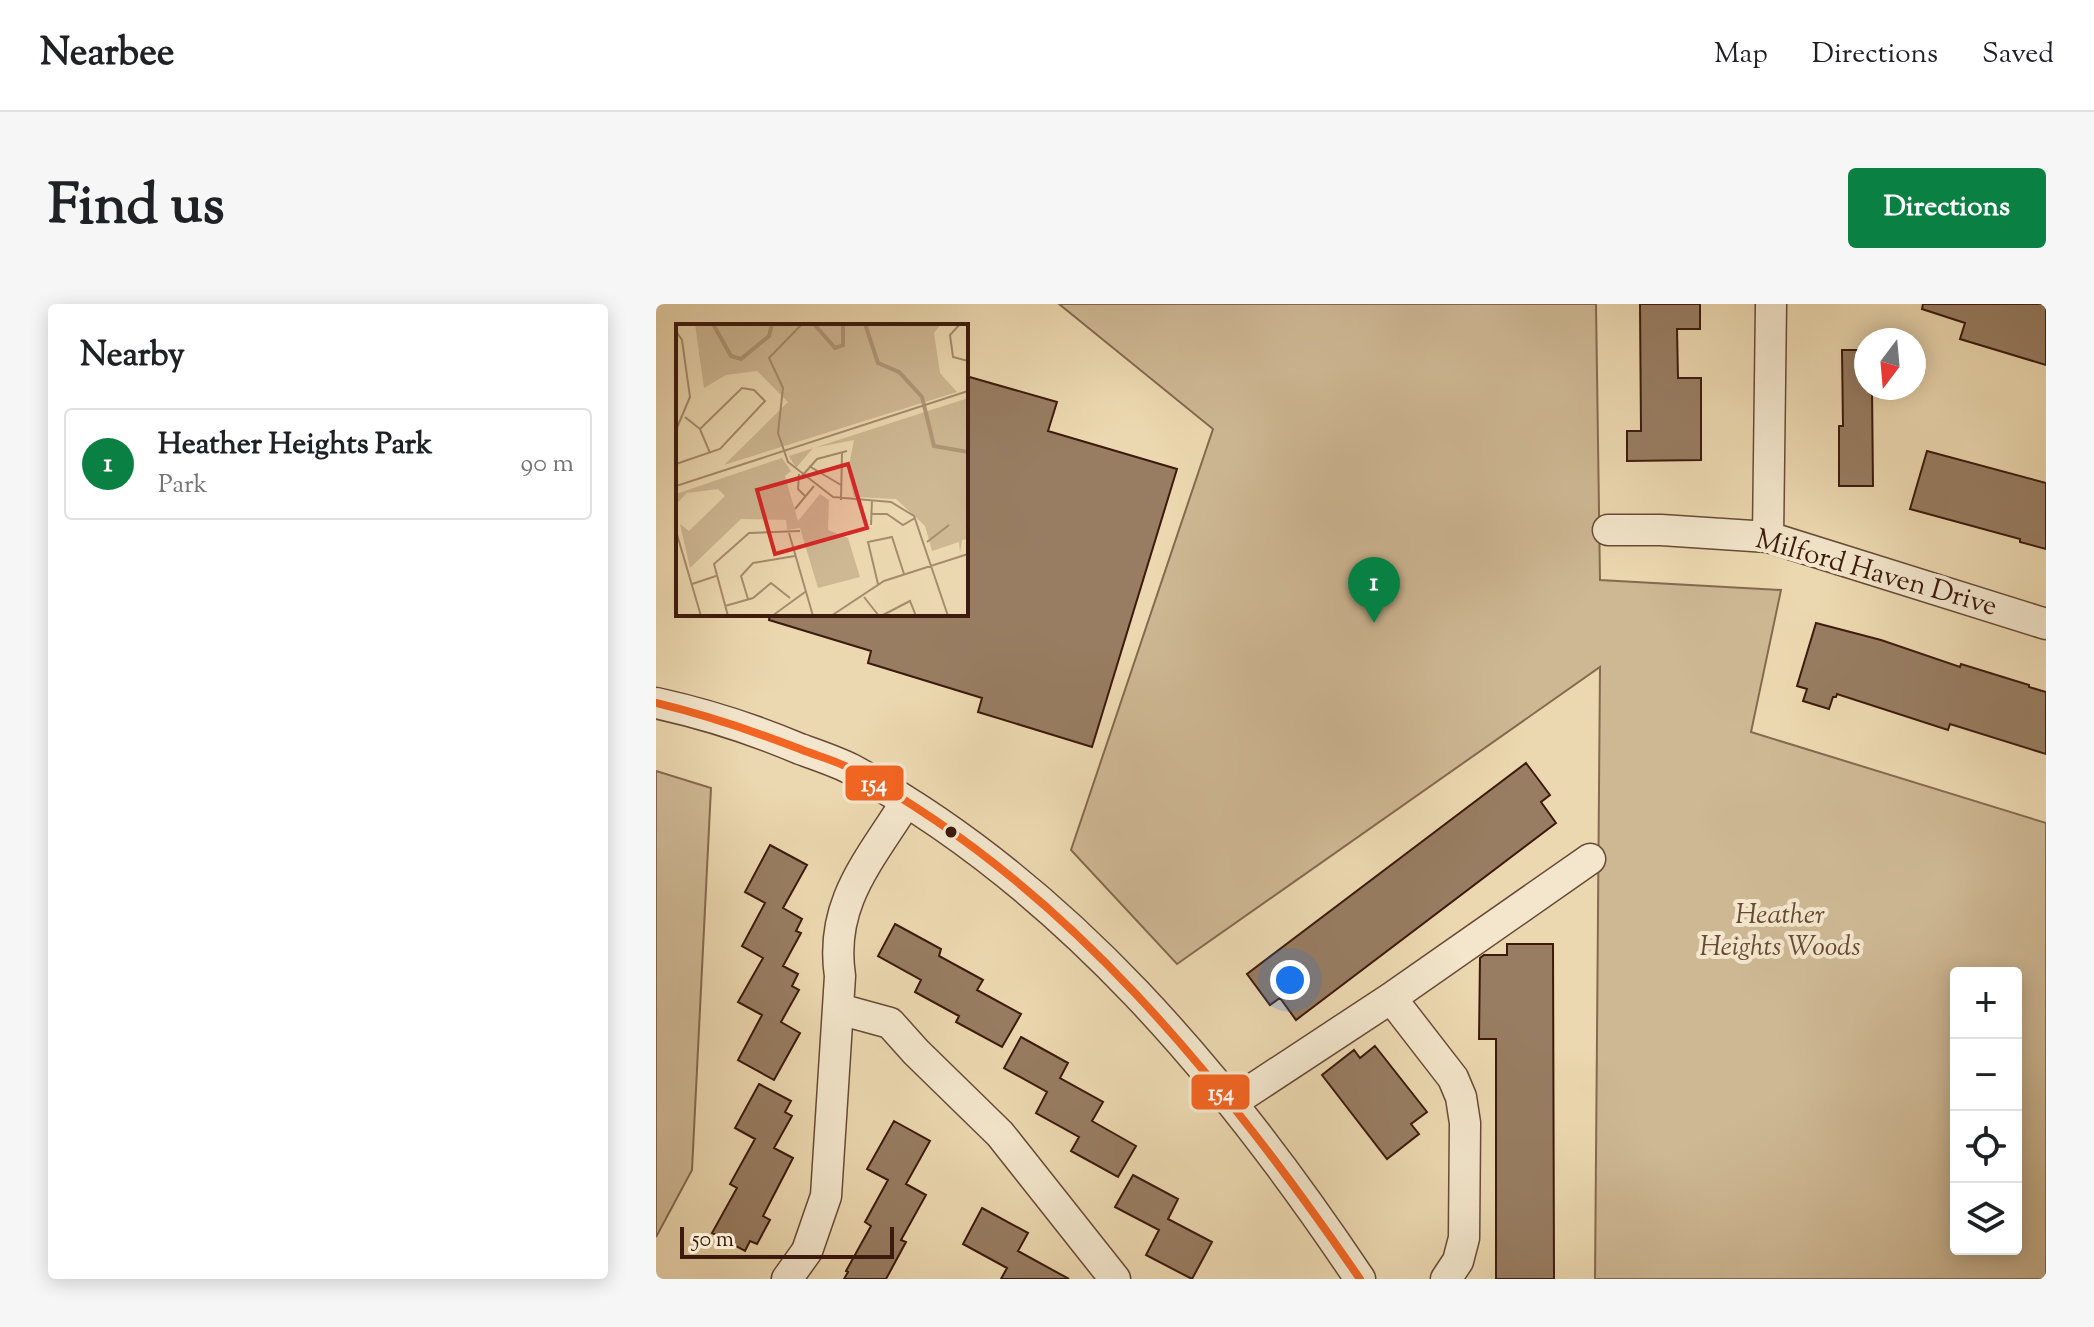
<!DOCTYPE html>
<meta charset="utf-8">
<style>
:root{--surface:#fff;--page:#f6f6f6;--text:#202124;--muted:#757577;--line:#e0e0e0;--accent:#0b8043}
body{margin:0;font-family:"Sorts Mill Goudy",serif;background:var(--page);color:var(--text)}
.controls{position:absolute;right:24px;bottom:24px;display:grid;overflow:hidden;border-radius:8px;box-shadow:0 4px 20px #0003}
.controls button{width:72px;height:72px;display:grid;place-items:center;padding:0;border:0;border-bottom:2px solid var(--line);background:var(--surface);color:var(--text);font:40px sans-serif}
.compass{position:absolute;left:1198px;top:24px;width:72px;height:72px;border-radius:50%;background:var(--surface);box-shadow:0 4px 20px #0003;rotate:196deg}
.scale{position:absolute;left:24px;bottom:20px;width:214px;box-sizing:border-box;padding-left:8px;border:4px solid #3c1a0d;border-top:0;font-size:22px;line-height:28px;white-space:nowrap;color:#3c1a0d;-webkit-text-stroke:6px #f3e6cc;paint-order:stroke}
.you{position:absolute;left:634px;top:676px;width:28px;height:28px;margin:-20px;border:6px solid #fff;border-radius:50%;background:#1a73e8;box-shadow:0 0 0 12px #1a73e833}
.badge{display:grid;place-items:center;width:52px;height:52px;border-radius:50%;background:var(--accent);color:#fff;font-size:26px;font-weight:700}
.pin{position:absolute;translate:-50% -66px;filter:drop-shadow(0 2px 4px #0008)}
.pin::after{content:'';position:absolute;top:42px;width:28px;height:24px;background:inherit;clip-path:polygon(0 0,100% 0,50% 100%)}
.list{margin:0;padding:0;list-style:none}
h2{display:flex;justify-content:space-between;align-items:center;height:104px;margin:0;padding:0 32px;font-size:34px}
h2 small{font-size:26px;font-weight:400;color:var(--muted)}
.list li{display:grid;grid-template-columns:52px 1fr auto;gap:24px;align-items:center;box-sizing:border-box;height:112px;margin:0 16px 16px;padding:0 16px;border:2px solid var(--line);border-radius:8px}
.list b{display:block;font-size:30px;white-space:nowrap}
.list p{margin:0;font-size:26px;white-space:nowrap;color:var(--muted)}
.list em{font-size:26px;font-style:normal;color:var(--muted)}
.icon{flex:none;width:44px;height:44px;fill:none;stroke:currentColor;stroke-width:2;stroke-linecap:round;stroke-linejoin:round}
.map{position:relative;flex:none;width:1390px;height:975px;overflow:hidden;border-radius:8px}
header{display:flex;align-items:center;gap:48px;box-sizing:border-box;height:112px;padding:0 40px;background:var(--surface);border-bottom:2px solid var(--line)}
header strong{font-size:38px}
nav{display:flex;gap:44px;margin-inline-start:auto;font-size:28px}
.intro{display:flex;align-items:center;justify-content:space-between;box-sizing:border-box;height:192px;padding:0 48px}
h1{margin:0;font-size:56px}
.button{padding:20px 36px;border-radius:8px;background:var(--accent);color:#fff;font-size:28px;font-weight:700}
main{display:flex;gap:48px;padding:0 48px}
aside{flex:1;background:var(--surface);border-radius:8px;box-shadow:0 4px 20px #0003}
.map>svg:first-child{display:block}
.green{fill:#ceb894;stroke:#856950;stroke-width:2;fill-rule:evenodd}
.building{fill:#987d62;stroke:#3c1a0d;stroke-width:2}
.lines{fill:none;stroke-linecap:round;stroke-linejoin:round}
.minor-casing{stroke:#684a36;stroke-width:33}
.minor{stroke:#f3e6cc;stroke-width:30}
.bus-1-casing{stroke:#f3e6cc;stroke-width:14}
.bus-1{stroke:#f26522;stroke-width:8}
.bus-dot{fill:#3c1a0d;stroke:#f3e6cc;stroke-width:3}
.labels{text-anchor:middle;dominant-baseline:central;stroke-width:8;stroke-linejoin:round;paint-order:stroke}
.street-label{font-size:28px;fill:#3c1a0d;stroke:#f3e6cc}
.park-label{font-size:28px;font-style:italic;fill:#684936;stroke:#f3e6cc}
.inset-river{fill:none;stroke:#b09779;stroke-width:4}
.inset-road{fill:none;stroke:#a68c6f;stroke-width:2}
.view{fill:#d62828;fill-opacity:0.15;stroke:#d62828;stroke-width:4}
.inset-edge{fill:none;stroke:#3c1a0d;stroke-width:4}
.line-badge{stroke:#f3e6cc;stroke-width:3}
.badge-label{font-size:22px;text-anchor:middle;font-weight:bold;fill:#fff}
</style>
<header>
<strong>Nearbee</strong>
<nav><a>Map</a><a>Directions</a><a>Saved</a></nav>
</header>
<div class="intro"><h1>Find us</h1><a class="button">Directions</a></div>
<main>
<aside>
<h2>Nearby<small></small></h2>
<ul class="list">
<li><span class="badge">1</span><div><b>Heather Heights Park</b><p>Park</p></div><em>90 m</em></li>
</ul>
</aside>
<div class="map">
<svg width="1390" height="975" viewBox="0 0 1390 975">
<rect width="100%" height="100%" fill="#ecd8b0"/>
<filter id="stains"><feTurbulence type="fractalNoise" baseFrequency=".0025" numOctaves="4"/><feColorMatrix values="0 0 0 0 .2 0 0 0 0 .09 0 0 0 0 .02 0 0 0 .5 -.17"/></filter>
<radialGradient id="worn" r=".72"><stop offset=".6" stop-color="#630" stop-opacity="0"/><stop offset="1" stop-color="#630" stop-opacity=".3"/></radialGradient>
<path class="green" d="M403,0H940L944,276L1125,286L1095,428L1390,519V975H939L944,363L521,660L415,546L557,125ZM1300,669H1360V945H1300Z
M0,467L55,484L36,866L0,933Z"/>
<path class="building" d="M984,0H1044V25H1021L1022,74H1045V156L971,157V127H985Z
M1267,0H1390V61L1304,35L1309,19L1266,5Z
M1186,46H1210V84H1216L1217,182H1183V122H1187Z
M310,72L401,98L392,127L521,165L436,443L322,408L326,394L212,359L215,347L113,316L114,310H310Z
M1271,147L1390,179V245L1364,238V235L1254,205Z
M1160,319L1225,336L1304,363L1305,360L1373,381V383L1390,388V450L1294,420L1292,426L1181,390L1180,393H1177L1173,405L1147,397L1151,385L1141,382Z
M870,459L894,491L885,498L900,519L640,716L624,694L614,701L591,670Z
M114,541L151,561L127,604L146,615L140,627L145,629L127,662L142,670L136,682L143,686L125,718L144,729L118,776L82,756L106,711L82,698L107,654L86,642L109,599L89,588Z
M239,620L285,645L283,652L327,676L321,686L365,710L346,743L300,718L303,712L259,688L265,676L222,652Z
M851,640H897L898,975H840V735H823L824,654L828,651H851Z
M365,733L412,759L404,774L447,798L436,817L480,842L462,873L415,847L423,833L380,809L391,788L348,764Z
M719,742L771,808L755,820L763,830L731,855L666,771L698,746L704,754Z
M103,780L135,797L129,808L136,812L118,844L137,854L107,912L114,916L101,940L94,937L89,947L56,929L81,884L74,880L99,835L79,824Z
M238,817L274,837L250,880L270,891L245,936L250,938L230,975H188L192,968L190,967L215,922L209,918L232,876L211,865Z
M477,871L522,895L512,915L556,938L536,975L490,951L503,926L459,903Z
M326,904L372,929L362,947L413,975H345L351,964L307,940Z"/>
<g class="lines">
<defs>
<path id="minor" d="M952,226H1005L1112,233L1390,320
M1112,233L1115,0
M0,399C50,410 97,425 144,445C161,451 179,457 195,465C409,581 571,776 704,975
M735,694L797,774L805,793L809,819L808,934L802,957L790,975
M183,705L234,719L260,748L344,830L459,975
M577,798L735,694L934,555
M131,975L151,947L170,892L184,672C173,599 214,556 250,498"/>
</defs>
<use href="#minor" class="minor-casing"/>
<use href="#minor" class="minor"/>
<defs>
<path id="bus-1" d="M0,399C50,411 97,427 144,445C161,452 179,456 195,465C411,581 567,777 704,975"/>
</defs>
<use href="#bus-1" class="bus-1-casing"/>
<use href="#bus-1" class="bus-1"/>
</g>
<circle class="bus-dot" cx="295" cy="528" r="7"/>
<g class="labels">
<g class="street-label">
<text transform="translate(1220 270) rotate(16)">Milford Haven Drive</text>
</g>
<g class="park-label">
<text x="1124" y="612">Heather<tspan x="1124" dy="32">Heights Woods</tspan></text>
</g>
</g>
<g transform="translate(20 20)">
<rect width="292" height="292" fill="#ecd8b0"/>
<path d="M19,0H265L258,9L264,49L281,68L48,141L112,78L81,47L50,51L28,64ZM292,74V215L286,216L284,229L283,218L256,227L249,202L220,175L178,173L172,147L178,116L137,124L120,144L113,132ZM106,134L115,147L109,152L122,197L144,170L153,176L152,206L172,214L184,253L142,264L124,204L111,206L110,196L65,195L14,244L4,200L13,207L49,172L42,165L11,169L0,180V170Z" fill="#ceb894"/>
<path class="inset-river" d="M37,0L55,32L65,35L93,12L96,0M138,0L159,24L167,21V0M189,0L202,39L223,48L246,73L258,122L292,128"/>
<path class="inset-road" d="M126,0L93,34L107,64L102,109L112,138L157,173L215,178L238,192L272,292M284,0L274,11L277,33L292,37M0,7L6,16L14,73L0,106M9,93L24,105L34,129M0,140L44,125L89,77L78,66L66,64L24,105M133,142L165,161M123,150L122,165L129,172M126,152L141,135L171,127M0,162L292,67M165,176L166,129M119,185L138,162M196,190H211L227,201L239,194M195,201L196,176M0,207L25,292M113,209L137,292M251,218L273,201M16,260L40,252M202,260L192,218L216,213L228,250M188,273L203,292M72,275L65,252L77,239L119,232M49,282L77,274L95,259L114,274M52,292L38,240L73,209L124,207M96,292L129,268M155,292L208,257L292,230M205,292L234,277L240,292"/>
<path class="view" d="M172,140L191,204L99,230L81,166Z"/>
<rect width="292" height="292" class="inset-edge"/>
</g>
<g class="line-badge">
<rect x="188" y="460" width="61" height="38" rx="8" fill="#f26522"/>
<rect x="534" y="769" width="61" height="38" rx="8" fill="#f26522"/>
</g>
<g class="badge-label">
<text x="218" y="487">154</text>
<text x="565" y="796">154</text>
</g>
<rect width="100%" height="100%" filter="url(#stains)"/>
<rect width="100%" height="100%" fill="url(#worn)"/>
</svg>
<div class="controls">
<button>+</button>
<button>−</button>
<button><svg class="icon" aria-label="locate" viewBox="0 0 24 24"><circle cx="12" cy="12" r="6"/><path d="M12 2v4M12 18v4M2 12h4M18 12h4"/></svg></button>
<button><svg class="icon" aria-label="layers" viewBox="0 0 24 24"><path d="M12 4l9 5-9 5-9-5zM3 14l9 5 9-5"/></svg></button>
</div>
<svg class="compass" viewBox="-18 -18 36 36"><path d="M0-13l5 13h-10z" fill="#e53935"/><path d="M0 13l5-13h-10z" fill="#757577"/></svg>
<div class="scale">50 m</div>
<div class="you"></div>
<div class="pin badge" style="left:718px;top:319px">1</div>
</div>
</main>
